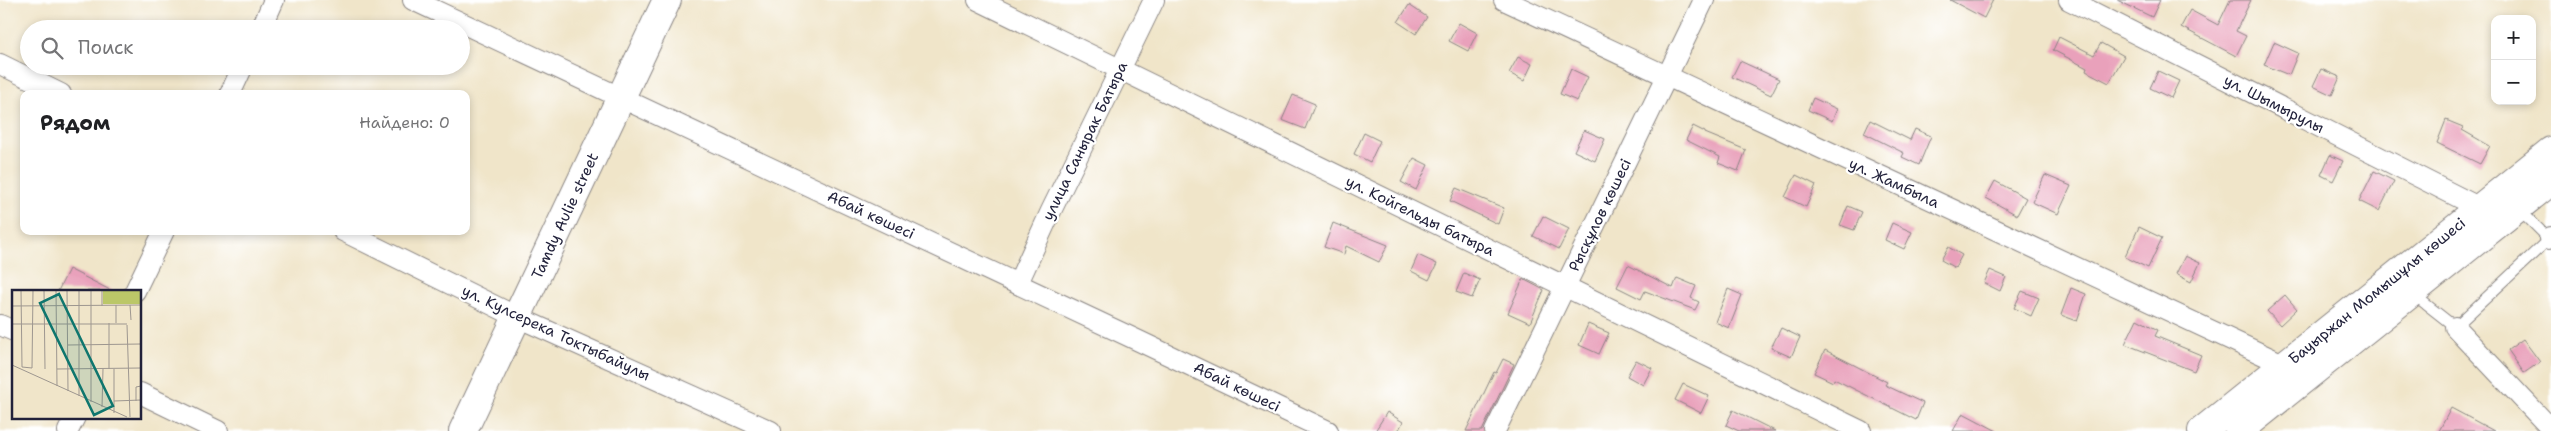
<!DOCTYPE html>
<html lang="ru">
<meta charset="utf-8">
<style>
:root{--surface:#fff;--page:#f6f6f6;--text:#202124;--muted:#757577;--line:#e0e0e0}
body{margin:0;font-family:"Shantell Sans",sans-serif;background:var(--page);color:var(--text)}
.controls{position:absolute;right:15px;top:15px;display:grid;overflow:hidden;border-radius:10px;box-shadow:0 2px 8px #0003}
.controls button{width:45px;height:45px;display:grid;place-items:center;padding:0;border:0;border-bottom:1px solid var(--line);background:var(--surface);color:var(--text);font:25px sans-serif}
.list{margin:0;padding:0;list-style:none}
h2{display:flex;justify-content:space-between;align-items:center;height:65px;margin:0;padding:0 20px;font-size:21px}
h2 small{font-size:16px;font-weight:400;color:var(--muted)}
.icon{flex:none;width:28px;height:28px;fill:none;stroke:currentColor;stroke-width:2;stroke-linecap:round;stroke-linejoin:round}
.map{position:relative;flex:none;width:2551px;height:431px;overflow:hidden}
.search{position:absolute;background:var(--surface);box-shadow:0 2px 8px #0003;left:20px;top:20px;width:450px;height:55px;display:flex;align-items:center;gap:12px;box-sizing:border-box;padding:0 18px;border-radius:28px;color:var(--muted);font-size:19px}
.panel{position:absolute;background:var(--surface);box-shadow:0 2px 8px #0003;left:20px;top:90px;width:450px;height:145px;border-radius:10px}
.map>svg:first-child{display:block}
.building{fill:#e9a1bb}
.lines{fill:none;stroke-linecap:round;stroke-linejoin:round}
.lane-casing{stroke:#898482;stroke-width:12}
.street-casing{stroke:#898482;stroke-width:22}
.secondary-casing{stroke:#898482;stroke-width:30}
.lane{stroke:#fff;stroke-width:10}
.street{stroke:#fff;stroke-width:20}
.secondary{stroke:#fff;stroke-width:28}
.labels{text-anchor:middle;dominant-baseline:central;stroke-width:4.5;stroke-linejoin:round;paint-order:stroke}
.street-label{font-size:15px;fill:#22223b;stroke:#fff}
.inset-road{fill:none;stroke:#9e9790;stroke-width:1}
.view{fill:#0f766e;fill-opacity:0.15;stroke:#0f766e;stroke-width:2.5}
.inset-edge{fill:none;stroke:#22223b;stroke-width:2.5}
</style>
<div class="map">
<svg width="2551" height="431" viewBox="0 0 2551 431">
<rect width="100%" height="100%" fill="#fff"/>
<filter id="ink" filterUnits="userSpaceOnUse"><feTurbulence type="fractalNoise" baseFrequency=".02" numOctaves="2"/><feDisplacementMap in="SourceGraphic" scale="10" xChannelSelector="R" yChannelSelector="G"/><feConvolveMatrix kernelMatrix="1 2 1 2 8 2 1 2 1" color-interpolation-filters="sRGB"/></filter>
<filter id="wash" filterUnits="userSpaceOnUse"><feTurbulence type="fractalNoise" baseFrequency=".0096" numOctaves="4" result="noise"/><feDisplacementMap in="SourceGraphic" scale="20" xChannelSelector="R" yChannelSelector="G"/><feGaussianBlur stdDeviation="1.12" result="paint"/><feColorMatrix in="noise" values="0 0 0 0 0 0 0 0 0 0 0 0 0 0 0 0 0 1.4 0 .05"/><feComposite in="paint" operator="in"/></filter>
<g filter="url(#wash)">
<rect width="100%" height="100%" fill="#f0e5c9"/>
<g id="blocks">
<path class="building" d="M1950,0H1993L1984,18Z
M2117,0H2160L2152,17Z
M2230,0H2251L2236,31L2246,36L2236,56L2181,27L2190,10L2218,25Z
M1409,5L1427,17L1416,34L1398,22Z
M1459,23L1477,33L1468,51L1449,41Z
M2059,37L2094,55L2101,43L2124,56L2109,83L2086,71L2087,68L2053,50Z
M2274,42L2298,53L2289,75L2264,65Z
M1518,57L1532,64L1524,81L1509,73Z
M1740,61L1779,79L1771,95L1732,77Z
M1571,69L1588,77L1577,101L1560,94Z
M2321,69L2340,77L2332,95L2313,86Z
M2158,71L2179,81L2171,98L2150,88Z
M1293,95L1315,104L1305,129L1282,120Z
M1813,98L1837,109L1832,121L1808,110Z
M1870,120L1910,140L1915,129L1931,136L1919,165L1902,157L1904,153L1864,133Z
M2446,120L2463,127L2462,130L2490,146L2480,164L2437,143Z
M1693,126L1705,132V133L1746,150L1738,171L1718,163L1720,157L1686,140Z
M1584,130L1605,139L1595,161L1574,151Z
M1364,133L1380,141L1370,162L1354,154Z
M2330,155L2343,161L2333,181L2321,175Z
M1414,158L1428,165L1416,190L1401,182Z
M2374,171L2394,181L2379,211L2359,201Z
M1796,175L1816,185L1806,207L1785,197Z
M2045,175L2071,186L2058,214L2032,202Z
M1995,181L2026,198L2017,215L1986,198Z
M1456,188L1504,208L1498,224L1450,201Z
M1848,206L1862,212L1854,230L1840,225Z
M1543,216L1569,229L1559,249L1533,236Z
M1333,223L1388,245L1379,262L1346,246L1344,254L1324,247Z
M1892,223L1912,232L1904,249L1885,240Z
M2139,227L2162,238L2148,268L2125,257Z
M1948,247L1962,255L1955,268L1941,260Z
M1418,255L1437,264L1429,280L1411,271Z
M2185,256L2200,263L2191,282L2176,274Z
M1628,265L1673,288L1677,278L1696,286L1691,298L1699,302L1695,310L1645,291L1641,299L1617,287Z
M69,269L112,291H58Z
M1990,270L2006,277L2000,291L1984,283Z
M1464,273L1480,280L1472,298L1456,292Z
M1523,279L1544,290L1530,323L1508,313Z
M2071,288L2086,294L2077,321L2061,315Z
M1728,289L1742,295L1729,328L1715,322Z
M2022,291L2039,298L2031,316L2014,308Z
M2285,295L2297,309L2280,325L2267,311Z
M2137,319L2158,330L2155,336L2201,355L2194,371L2125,344Z
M1588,324L1609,333L1599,354L1579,345Z
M1781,328L1800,337L1791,357L1771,348Z
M2523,339L2540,362L2524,373L2508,350Z
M1825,350L1887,382L1885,385L1923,403L1916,420L1834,379L1833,382L1814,373Z
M1503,359L1514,364L1482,431H1466L1494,372L1496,373Z
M1636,360L1652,368L1643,385L1627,376Z
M1683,384L1709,396L1701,413L1675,400Z
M2451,408L2494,431H2439Z
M1733,410L1775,431H1739L1726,425Z
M1387,412L1403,422L1398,431H1375Z
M1963,413L1997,431H1953Z"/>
</g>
</g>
<g filter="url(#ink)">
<use href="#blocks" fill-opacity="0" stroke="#898482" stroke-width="1"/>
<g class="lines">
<defs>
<path id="lane" d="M2413,294L2455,327L2549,239L2519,209"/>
<path id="street" d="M413,0C717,145 1024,285 1328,431
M978,0L1861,431
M1504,0L2285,365L2293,373
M2069,0L2480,208
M261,29L274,0
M0,64L61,94
M230,94L243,66
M343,231L517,317L771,431
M2549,239L2551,237
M1018,283L1051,211L1154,0
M135,291L164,231
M0,325L14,331
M2455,327L2551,429
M140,393L218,431
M68,431L75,417
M1495,431L1704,0"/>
<path id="secondary" d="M463,431L667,0
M2202,431L2551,151
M2239,431L2551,181"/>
</defs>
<use href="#lane" class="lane-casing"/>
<use href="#street" class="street-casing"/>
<use href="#secondary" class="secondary-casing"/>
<use href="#lane" class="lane"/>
<use href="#street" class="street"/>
<use href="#secondary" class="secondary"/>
</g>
</g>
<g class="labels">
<g class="street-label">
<text transform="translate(2274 104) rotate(27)">ул. Шымырулы</text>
<text transform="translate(1085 141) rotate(-64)">улица Санырак Батыра</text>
<text transform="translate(1894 183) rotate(25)">ул. Жамбыла</text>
<text transform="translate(871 215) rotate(25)">Абай көшесі</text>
<text transform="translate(1600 215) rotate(-64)">Рысқұлов көшесі</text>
<text transform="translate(565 216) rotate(-65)">Tamdy Aulie street</text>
<text transform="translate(1420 216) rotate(26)">ул. Койгельды батыра</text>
<text transform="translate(2377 291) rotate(-39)">Бауыржан Момышұлы көшесі</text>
<text transform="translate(556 333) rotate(25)">ул. Кулсерека Токтыбайулы</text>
<text transform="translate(1237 387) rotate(26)">Абай көшесі</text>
</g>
</g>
<g transform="translate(12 290)">
<rect width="129" height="129" fill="#f0e5c9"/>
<path d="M91,0H129V14H91Z" fill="#bbc768"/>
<path class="inset-road" d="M9,0L10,77M32,0L33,79M44,0L45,96M55,0L56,101M67,0V106M79,0V112M104,15V33M118,15L119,30M0,16L129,15M90,16V0M0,34H115M115,35L118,127M56,55L129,54M0,75L115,127M10,77L20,78L21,0M45,79L129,78M97,79V33M102,79V123M102,111L129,110M124,111V97L129,96M90,117L91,79"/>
<path class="view" d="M47,4L101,116L82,125L28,13Z"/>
<rect width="129" height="129" class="inset-edge"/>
</g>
</svg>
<div class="controls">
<button>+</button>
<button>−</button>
</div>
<div class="search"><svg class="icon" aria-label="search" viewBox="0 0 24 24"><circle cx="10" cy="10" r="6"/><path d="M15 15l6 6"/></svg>Поиск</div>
<section class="panel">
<h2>Рядом<small>Найдено: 0</small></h2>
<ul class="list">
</ul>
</section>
</div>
